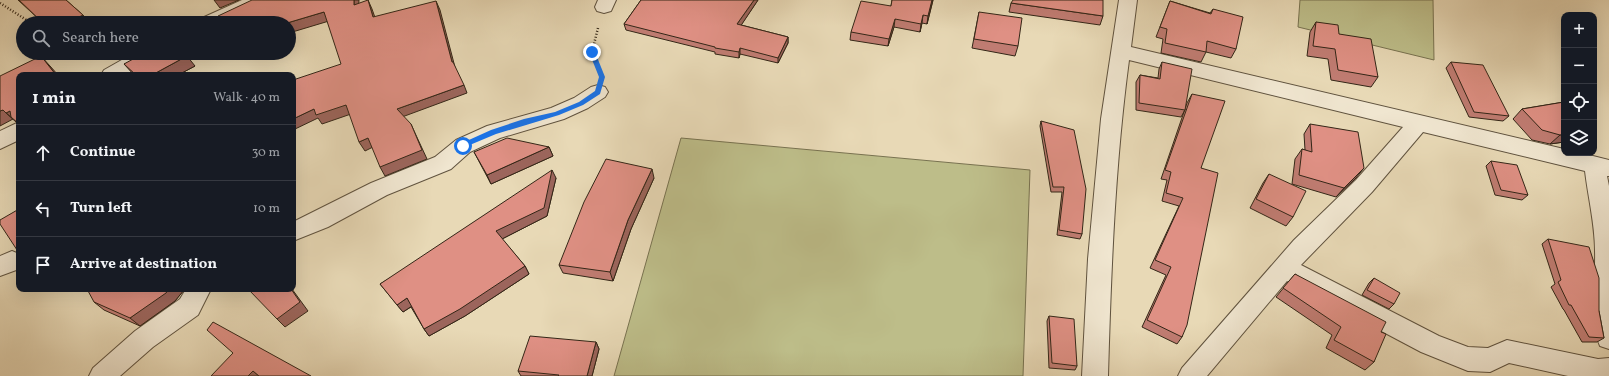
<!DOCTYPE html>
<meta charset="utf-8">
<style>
:root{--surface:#171b24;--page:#242831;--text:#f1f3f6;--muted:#9ea1a6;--line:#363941}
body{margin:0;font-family:Vollkorn,serif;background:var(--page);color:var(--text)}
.controls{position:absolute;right:12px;top:12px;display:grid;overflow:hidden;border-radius:8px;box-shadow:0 4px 16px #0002}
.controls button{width:36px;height:36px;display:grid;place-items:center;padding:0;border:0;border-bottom:1px solid var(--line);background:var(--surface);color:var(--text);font:20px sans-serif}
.stop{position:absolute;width:12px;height:12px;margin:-9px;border:3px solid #1a73e8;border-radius:50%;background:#fff}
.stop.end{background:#1a73e8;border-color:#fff;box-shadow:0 1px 4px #0008}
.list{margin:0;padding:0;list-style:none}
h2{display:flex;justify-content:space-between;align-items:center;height:52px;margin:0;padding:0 16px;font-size:17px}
h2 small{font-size:13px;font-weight:400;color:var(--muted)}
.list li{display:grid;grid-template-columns:26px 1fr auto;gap:12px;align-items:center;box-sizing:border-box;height:56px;padding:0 16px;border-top:1px solid var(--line)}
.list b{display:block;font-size:15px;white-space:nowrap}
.list em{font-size:13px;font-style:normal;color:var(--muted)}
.icon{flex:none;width:22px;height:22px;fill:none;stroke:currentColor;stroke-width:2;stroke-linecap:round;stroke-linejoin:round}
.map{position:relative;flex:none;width:1609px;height:376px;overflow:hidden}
.search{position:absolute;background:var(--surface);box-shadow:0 4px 16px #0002;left:16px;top:16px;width:280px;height:44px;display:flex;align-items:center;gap:10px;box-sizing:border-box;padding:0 14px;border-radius:22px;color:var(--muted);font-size:15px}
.panel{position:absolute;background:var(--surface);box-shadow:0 4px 16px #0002;left:16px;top:72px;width:280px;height:220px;border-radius:8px}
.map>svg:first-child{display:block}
.green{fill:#bdbd89;stroke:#787250}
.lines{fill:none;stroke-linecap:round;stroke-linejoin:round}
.minor-casing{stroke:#60533f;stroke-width:2}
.path{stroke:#332617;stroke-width:2.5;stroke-dasharray:1 2;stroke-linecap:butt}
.minor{fill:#f0e6d0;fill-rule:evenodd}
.wall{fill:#c07c72;stroke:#332617}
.shaded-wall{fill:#9c655c;stroke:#332617}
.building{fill:#df9084;stroke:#332617}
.route{fill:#1a73e8}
</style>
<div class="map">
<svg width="1609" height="376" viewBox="0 0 1609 376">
<rect width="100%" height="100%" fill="#e8d9b6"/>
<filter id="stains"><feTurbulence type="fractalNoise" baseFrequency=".005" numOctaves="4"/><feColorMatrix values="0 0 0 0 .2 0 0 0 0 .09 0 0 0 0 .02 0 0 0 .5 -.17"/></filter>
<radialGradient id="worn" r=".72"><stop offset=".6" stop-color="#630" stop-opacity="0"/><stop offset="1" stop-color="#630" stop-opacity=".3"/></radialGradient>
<path class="green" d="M1300,0H1433L1434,60L1298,27Z
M681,138L1030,170L1023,376H614Z"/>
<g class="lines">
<defs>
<path id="minor" d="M242,0H267L265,4L225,23H200L202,18Z
M598,0H616L611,11L604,13L597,11L595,7Z
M1119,0H1137L1131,47L1564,149V153H1581L1609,160V176H1607L1609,186V349L1600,346C1589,322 1596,278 1595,251C1595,224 1588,197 1585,171L1423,132L1372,192L1301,265L1439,336L1468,347L1488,348L1507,340L1598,359L1609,358V376H1568L1509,363L1490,372L1468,371L1421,352L1287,281L1207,376H1178L1182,368L1294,240L1356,180L1403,127L1129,60C1115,165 1111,270 1108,376H1082L1088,259L1101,119Z
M134,53H159L156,58L127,75H101L104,70Z
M598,85L605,87L608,92L605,97L588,108L564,119L500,138L470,152L451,169L387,195L328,227L293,241V222L371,183L435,157L456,140L487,126L551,108L574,98L591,87Z
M19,122V140L0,149V131Z
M12,251L19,254V269L0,276V256Z
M186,289H211L198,315L153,347L120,376H89L93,368L135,331L180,299Z"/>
</defs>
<use href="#minor" class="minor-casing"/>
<path class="path" d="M0,3L28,21
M598,28L592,52L599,71"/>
<use href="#minor" class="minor"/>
</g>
<path class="wall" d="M18,0H66L83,15L88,21L83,23H43Z
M641,0H758L741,25L788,37V43L778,63L740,54L739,58L715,54V52L626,30L624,24Z
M892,0H933L927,24L922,23L920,32L894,27L888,46L850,40L851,32L891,6Z
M1170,1L1210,13L1213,9L1236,49L1231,58L1206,52L1201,62L1161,53L1163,39L1156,37Z
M1011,3L1103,16L1100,25L1009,12Z
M979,12L1018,46L1015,56L972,48Z
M1316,22L1339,34L1378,77L1371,87L1331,80L1328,59L1307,56L1310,32Z
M1162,62L1185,110L1181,117L1136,110V82L1140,75L1158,78L1159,69Z
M1451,62L1509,116L1503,121L1469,117L1446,68Z
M124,64L195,66L178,75H134Z
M1192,94L1201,168L1182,337L1177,344L1142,327L1166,275L1150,268L1179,206L1162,201L1167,180L1161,179L1187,103Z
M1564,102V142L1550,144L1532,140L1513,119L1522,109Z
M1041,121L1082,234L1080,239L1057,235L1062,192H1051L1040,126Z
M1310,124L1356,178L1336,197L1292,184L1295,159L1302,149L1305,150L1304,134Z
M549,147L553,156L491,184L474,152Z
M1491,161L1528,195L1522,200L1495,195L1486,166Z
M1269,174L1293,217L1286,226L1250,208L1263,183Z
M556,178L547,216L502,239L525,266L529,274L465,316L429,336L424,329L411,307L403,312L380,284Z
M654,178L631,229L613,281L563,273L559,265Z
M1548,239L1599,311L1604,338L1597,342H1582L1564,310L1563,309L1551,287L1555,284L1542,244Z
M1295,274L1381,332L1374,362L1365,370L1326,348L1332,335L1276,297Z
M1374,278L1394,304L1389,309L1362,295L1369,283Z
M184,290L175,301L140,326L104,310L94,302Z
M1049,316L1077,366L1075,370L1049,368L1047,321Z
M596,342L599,349L592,376H521L518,371Z"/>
<path class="shaded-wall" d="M214,0H239L220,8Z
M354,0H359L358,14L354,5Z
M368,0L372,9L378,26L373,17Z
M754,0H758L738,30L737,24Z
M932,0H933L927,24L928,16Z
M436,1L440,10L456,71L452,62Z
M324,12L329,21L289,33V23H287Z
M83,15L88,21L83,23H67Z
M923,15L922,23L920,32L921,24Z
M895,19L894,27L888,46L889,39Z
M788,37V43L778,63V58Z
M740,48V54L739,58V52Z
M41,56L50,66L58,75H56Z
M187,56L195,66L178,75H152Z
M464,85L467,93L402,117L397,109Z
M346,105L351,114L322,124L318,118L293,130V119L314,109Z
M3,110L13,119L0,126V111Z
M10,111L16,122L6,113Z
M411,124L415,133L427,159L385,176L380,167Z
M1564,134V142L1550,144L1560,135Z
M368,138L373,147L365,151L359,142Z
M549,147L553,156L491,184L487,175Z
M1364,168L1356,178L1336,197L1344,188Z
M652,169L654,178L631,229L613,281L610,272L628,220Z
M552,170L556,178L547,216L500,240L496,231Z
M525,266L529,274L465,316L429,336L424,329Z
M169,289H182L184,290L175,301L140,326L130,318Z
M291,289H292L308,311L285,327L277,319Z
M407,298L412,306L403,312L397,305Z
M596,342L599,349L592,376H587Z
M253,371L259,376H248Z"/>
<path class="building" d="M19,0H66L83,15L67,23H43Z
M252,0H354V5L368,0L373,17L436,1L452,62H453L464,85L397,109L411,124L422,150L380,167L368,138L359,142L346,105L316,115L314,109L293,119V80L341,64L324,12L287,23H220L218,16Z
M641,0H754L737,24L788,37L778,58L740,48L739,52L715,48V47L624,24Z
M892,0H932L928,16L923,15L921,24L895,19L889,39L851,32L861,1L891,6Z
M1013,0H1103V16L1011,3Z
M1170,1L1211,14L1213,9L1243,17L1236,49L1207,41L1206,52L1165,43L1167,29L1160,27Z
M979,12L1022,18L1018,46L974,39Z
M1316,22L1338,25L1339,34L1371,39L1378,77L1338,70L1335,49L1313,46Z
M144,53H184L187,56L152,75H136L124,64Z
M41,56L56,75H19V124L11,117L10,111L6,113L3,110L0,111V76Z
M1162,62L1192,69L1185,110L1139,103L1140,75L1160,79Z
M1451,62L1483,65L1509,116L1474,112Z
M1192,94L1225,101L1201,168L1218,173L1187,325L1182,337L1147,320L1171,267L1155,260L1183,198L1166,193L1171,172L1165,170Z
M1564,102V134L1560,135L1542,130L1522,109Z
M1041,121L1074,130L1086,189L1082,234L1059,230L1064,187H1053Z
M1310,124L1358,132L1364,168L1344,188L1299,175L1302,149L1312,152Z
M1594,125L1597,128L1594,129Z
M507,138L549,147L487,175L474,152Z
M606,159L652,169L628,220L610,272L559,265L584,202Z
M1491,161L1517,165L1528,195L1501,190Z
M552,170L544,208L496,231L525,266L460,309L424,329L407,298L397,305L380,284Z
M1269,174L1306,191L1293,217L1256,199Z
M19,209V253L0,224V220Z
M1548,239L1589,247L1599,278V311L1604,338L1589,337L1571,305H1569L1558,282L1561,280Z
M1295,274L1386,322L1381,332L1386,334L1374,362L1334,340L1341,327L1283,288Z
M1374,278L1400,293L1394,304L1367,290Z
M87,289H169L166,293L130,318L94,302Z
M248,289H291L300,302L277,319Z
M1049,316L1074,319L1077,366L1052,363Z
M213,322L311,376H259L253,371L248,376H211L233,353L207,330Z
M530,336L596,342L587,376H558L559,375L518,371Z"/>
<path class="route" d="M592,50L595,52L605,77L600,94L583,105L559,115L496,134L465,147H460V144L491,130L524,119L555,112L579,102L595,91L599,77L589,52Z"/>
<rect width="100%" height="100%" filter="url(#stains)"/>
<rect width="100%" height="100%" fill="url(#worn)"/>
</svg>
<div class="controls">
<button>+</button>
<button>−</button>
<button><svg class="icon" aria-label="locate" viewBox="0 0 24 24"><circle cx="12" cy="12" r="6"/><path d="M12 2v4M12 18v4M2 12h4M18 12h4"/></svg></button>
<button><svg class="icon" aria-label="layers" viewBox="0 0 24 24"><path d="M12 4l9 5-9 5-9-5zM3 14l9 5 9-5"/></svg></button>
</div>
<div class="stop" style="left:463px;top:146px"></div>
<div class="stop end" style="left:592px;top:52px"></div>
<div class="search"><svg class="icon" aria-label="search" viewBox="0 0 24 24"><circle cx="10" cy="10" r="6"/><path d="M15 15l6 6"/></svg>Search here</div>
<section class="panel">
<h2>1 min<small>Walk · 40 m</small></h2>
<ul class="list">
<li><svg class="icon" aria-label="ahead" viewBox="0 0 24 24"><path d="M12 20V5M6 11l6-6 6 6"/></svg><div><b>Continue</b></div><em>30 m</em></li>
<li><svg class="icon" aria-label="left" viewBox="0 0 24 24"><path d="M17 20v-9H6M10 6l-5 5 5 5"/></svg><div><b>Turn left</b></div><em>10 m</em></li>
<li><svg class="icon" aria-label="arrive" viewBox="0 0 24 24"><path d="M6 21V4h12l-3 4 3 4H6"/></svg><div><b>Arrive at destination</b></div></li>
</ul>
</section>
</div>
